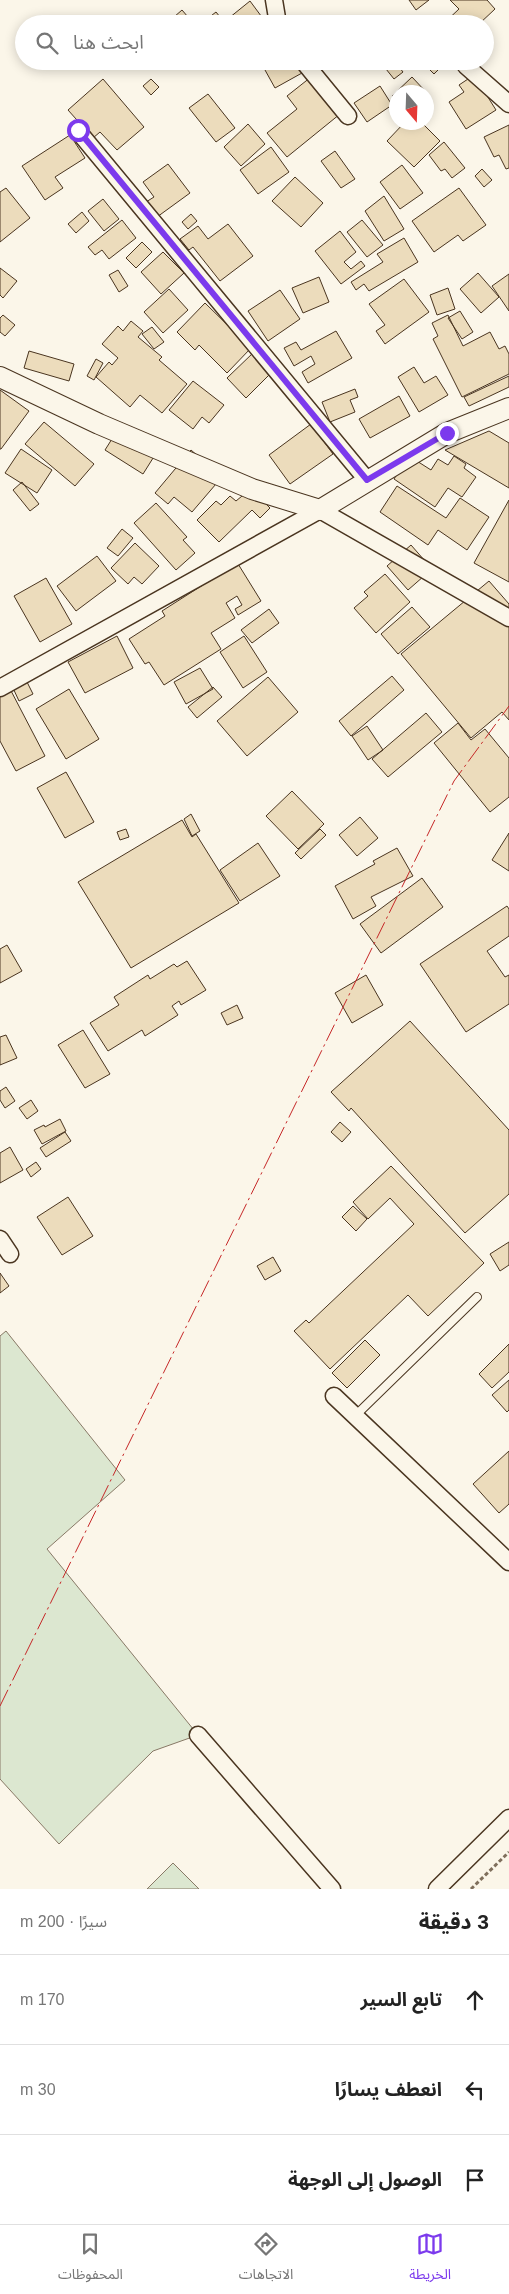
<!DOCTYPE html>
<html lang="ar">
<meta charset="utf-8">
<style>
:root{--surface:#fff;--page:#f2f2f2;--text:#222;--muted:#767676;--line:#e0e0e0;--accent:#7c3aed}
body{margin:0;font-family:Arial,"Noto Sans Arabic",sans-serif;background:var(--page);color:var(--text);direction:rtl}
.compass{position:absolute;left:389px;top:85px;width:45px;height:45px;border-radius:50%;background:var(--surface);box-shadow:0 2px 12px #0003;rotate:161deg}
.stop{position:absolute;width:15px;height:15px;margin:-11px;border:4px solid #7c3aed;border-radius:50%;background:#fff}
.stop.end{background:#7c3aed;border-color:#fff;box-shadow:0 1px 5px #0008}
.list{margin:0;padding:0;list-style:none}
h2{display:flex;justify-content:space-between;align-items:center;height:65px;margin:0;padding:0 20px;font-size:21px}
h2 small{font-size:16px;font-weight:400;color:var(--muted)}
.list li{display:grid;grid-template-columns:32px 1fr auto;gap:15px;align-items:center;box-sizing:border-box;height:90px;padding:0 20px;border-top:1px solid var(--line)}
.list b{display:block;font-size:19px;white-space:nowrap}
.list em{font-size:16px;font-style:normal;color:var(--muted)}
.icon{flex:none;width:28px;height:28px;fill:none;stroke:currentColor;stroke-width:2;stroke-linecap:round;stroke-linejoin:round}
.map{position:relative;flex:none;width:509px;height:1889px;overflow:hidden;direction:ltr}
.search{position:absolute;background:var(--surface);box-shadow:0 2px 12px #0003;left:15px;right:15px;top:15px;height:55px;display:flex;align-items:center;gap:12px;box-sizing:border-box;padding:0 18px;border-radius:28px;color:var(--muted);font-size:19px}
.sheet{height:335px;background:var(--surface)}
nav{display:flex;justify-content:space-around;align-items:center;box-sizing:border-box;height:70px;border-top:1px solid var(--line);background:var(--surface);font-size:14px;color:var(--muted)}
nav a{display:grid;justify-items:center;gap:2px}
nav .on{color:var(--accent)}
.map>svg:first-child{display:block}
.green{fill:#dce7d0;stroke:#887966}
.building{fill:#ecdcbc;stroke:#4a3520}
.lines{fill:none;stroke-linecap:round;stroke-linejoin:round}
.service-casing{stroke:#4a3520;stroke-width:10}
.minor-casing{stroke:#4a3520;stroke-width:19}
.tertiary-casing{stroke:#4a3520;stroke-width:22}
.path{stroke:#7f6f5c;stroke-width:3;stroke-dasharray:4 2.5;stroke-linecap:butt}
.service{stroke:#fbf6e9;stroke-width:8}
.minor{stroke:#fbf6e9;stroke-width:16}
.tertiary{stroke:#fbf6e9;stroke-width:20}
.power{stroke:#c62828;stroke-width:1;stroke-dasharray:18 4 2.5 4;stroke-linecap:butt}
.route{stroke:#7c3aed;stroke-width:6}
</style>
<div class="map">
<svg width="509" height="1889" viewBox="0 0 509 1889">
<rect width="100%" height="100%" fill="#fbf6e9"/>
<path class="green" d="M6,1331L125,1480L47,1549L198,1735L153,1751L59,1844L0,1779V1336Z
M173,1863L199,1889H147Z"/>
<path class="building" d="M409,0H429L416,10Z
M450,0H487L495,9L479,24H443L459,9Z
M250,1L267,24H210L207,19L216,12L224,22Z
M182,10L194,24H166Z
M260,61H296L302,73L275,88Z
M421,61H447L434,74Z
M395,62L403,72L394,79L386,69Z
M474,75L496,110L466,129L449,102L464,92L459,85Z
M311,77L340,114L287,157L267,133L297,109L287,96Z
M412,77L426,92H396V100L392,96Z
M103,79L144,127L117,150L100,132L93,138L68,110Z
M151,79L159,87L151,95L143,86Z
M380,86L392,105L367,122L354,103Z
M208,94L235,128L216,142L189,108Z
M405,122H421L440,141L414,167L387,141Z
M248,124L265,144L241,166L224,147Z
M509,125V168L506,169L499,155L494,157L484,137Z
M70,135L85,158L55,177L63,188L45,200L22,166Z
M444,142L465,168L452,178L445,169L441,171L429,155Z
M271,147L289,172L258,194L240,170Z
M335,151L355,179L341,188L321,161Z
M168,164L190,193L157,217L146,202L154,197L143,182Z
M402,165L423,193L400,209L380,182Z
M482,169L492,180L484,187L475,176Z
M295,177L323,203L301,227L272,201Z
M6,188L30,218L0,242V192Z
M459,188L486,225L463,241L458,235L434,252L412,221Z
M384,196L404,229L384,241L365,211Z
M103,199L119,219L104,231L88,211Z
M82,212L89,221L76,233L68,224Z
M191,214L197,221L188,229L182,222Z
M122,220L136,238L109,259L102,250L95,255L88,247Z
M362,220L383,245L367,257L347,232Z
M228,224L253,256L220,281L193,247L189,250L180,239L198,226L208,239Z
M340,231L356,252L344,262L351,269L361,261L365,266L341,284L315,251Z
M404,238L418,262L369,291L364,284L356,290L351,282L383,262L377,254Z
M142,242L152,252L136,268L126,258Z
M163,252L184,273L161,294L141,272Z
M0,268L17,281L3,298L0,295Z
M118,270L128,286L119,292L109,275Z
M478,273L499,297L481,313L460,289Z
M509,274V311L492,286Z
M319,277L329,302L303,313L292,288Z
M404,279L429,312L385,344L376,331L385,325L369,304Z
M448,288L455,309L437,315L430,295Z
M169,289L188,310L163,333L144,312Z
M280,290L300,319L268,341L248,311Z
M205,303L251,348L227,373L199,345L195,350L177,332Z
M460,311L473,332L462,339L448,318Z
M3,315L15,325L5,336L0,332V318Z
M448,315L463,346L490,332L499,349L505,346L509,354V374L462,397L433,339L438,336L432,323Z
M131,321L143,331L138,337L162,357L159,360L187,384L162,413L140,395L130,407L96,377L109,362L112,365L118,358L102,344L118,326L123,331Z
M152,327L164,342L154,349L142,334Z
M336,331L352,358L308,383L302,372L315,364L311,356L294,366L284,348L296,342L301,350Z
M29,351L74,364L69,381L24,368Z
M254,352L272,372L246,398L227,378Z
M96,359L103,363L94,380L87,376Z
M414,367L424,383L436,376L448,395L419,412L398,377Z
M509,376V387L469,406L464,397Z
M193,381L224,405L209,423L202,417L193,429L169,410Z
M355,389L358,397L350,400L355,412L330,422L322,402Z
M0,390L29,411L1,449H0Z
M399,396L410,416L370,438L359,419Z
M44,422L94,464L75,486L25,444Z
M122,423L160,447L143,474L105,450Z
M311,424L333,454L290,484L269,455Z
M489,431L509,443V488L445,450Z
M21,449L52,470L37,493L5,473Z
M191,450L222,477L192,512L174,497L168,504L155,493Z
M409,456L431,470L438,459L448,465L454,456L466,464L464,468L476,477L462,497L448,488L435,507L394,479Z
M22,482L39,504L30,511L13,490Z
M231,486L253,491L270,508L260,518L252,510L219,542L197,520L216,501L221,505L230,496L236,501L242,496Z
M397,486L446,518L460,498L489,517L467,550L438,530L428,545L380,512Z
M509,500V582L474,563Z
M156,503L187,537L183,540L195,553L176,570L134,523Z
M122,529L133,538L118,556L107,548Z
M135,543L159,566L142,584L134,577L128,584L111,568Z
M411,545L432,569L408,590L387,566Z
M97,556L116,581L76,611L57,586Z
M235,559L261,601L238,615L235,609L242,605L237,596L226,603L235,618L211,633L221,649L164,685L149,662L145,664L129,639L165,616L162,611L209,581L207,577Z
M385,574L410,602L376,633L354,608L368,596L364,592Z
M46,578L72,624L40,642L14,596Z
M489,581L509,604V720L502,712L471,738L401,654Z
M412,607L430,627L398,654L381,634Z
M269,609L279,623L252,643L241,630Z
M117,636L133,668L85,693L68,662Z
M244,636L267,672L243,688L220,652Z
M200,668L213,689L186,704L174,682Z
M392,676L404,690L351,736L339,721Z
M268,677L298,712L247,756L217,721Z
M27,682L33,694L19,701L13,688Z
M9,687L45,756L16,771L0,741V692Z
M213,687L222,697L197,718L188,707Z
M69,689L99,739L66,759L36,709Z
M426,713L442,732L388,777L372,759Z
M458,723L471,740L485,729L509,758V797L490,812L434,743Z
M367,726L383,750L368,760L352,736Z
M66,772L94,822L65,838L37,788Z
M292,791L324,824L298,849L266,816Z
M191,814L200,831L192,836L184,819Z
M360,817L378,838L357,856L339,835Z
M182,820L192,837L196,834L239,903L131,968L78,882Z
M126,829L129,837L120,840L117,832Z
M320,829L326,835L301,859L295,853Z
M509,833V871L492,860Z
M258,843L280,876L240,901L220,870Z
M397,848L413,876L371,897L376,906L353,919L335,886L375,864L373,861Z
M422,878L443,907L381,953L360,924Z
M507,906L509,909V936L487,951L505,977L509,975V1004L466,1032L420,964Z
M7,945L22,971L0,983V949Z
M187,961L206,990L181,1005L179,1001L172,1006L178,1015L145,1036L142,1030L108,1051L90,1023L119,1005L114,997L148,975L150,979L174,964L177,967Z
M366,975L383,1005L352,1023L335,993Z
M237,1005L243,1018L227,1025L221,1013Z
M410,1021L509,1130V1194L465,1233L351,1108L349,1111L331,1092Z
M83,1030L110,1074L85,1088L58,1045Z
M6,1035L17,1058L0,1065V1037Z
M6,1087L15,1101L5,1108L0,1100V1091Z
M31,1100L38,1111L27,1119L19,1108Z
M60,1119L66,1131L42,1144L34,1130L44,1125L45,1127Z
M340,1122L351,1132L342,1142L331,1132Z
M65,1132L71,1141L46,1157L40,1148Z
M10,1147L23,1170L0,1183V1153Z
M36,1162L41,1169L31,1177L26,1169Z
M391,1166L484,1263L428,1316L408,1295L330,1369L294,1331L306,1320L309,1323L414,1224L390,1198L368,1219L353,1202Z
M68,1197L93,1236L62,1255L37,1217Z
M353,1206L367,1219L356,1231L342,1217Z
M509,1242V1265L500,1271L490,1254Z
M273,1257L281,1271L265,1280L257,1266Z
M0,1273L9,1286L0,1293Z
M365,1340L380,1355L347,1388L332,1373Z
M509,1344V1372L492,1388L479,1374Z
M509,1380V1410L507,1412L492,1395Z
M509,1451V1504L499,1513L473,1484Z"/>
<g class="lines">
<defs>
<path id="service" d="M355,1416L477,1297"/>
<path id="minor" d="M274,0L278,24
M303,61L348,116
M466,66L509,104
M78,131L367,480
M0,688L320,510L509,618
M0,1239L10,1254
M334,1396L509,1562
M198,1735L332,1889
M437,1889L509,1818"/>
<path id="tertiary" d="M0,377L99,424L252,489L320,510L447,433L509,408"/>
</defs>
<use href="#service" class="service-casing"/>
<use href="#minor" class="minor-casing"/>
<use href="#tertiary" class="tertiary-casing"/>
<path class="path" d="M471,1889L509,1852"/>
<use href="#service" class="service"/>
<use href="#minor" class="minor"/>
<use href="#tertiary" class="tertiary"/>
<path class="power" d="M0,1706L454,781L509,706"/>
</g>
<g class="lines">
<path class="route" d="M78,130L367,480L447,433"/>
</g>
</svg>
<svg class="compass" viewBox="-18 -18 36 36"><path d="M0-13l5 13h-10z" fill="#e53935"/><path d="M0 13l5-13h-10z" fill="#767676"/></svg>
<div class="stop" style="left:78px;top:130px"></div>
<div class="stop end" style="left:447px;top:433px"></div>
<div class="search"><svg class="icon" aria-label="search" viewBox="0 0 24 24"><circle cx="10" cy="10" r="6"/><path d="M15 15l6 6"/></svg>ابحث هنا</div>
</div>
<section class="sheet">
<h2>3 دقيقة<small>سيرًا · 200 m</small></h2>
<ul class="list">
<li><svg class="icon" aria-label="ahead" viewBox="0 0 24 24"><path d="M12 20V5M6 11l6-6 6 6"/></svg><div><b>تابع السير</b></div><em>170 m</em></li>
<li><svg class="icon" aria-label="left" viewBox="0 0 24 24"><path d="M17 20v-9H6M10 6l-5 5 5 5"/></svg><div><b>انعطف يسارًا</b></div><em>30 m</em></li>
<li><svg class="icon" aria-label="arrive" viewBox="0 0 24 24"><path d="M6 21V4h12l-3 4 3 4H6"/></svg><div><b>الوصول إلى الوجهة</b></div></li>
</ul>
</section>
<nav>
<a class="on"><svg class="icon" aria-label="map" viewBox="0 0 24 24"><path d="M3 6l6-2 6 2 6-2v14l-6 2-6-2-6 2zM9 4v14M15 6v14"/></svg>الخريطة</a>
<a><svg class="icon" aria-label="directions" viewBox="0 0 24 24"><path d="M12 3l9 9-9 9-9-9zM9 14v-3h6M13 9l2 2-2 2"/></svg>الاتجاهات</a>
<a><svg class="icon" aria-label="saved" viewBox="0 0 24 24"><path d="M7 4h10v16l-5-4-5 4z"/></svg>المحفوظات</a>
</nav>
